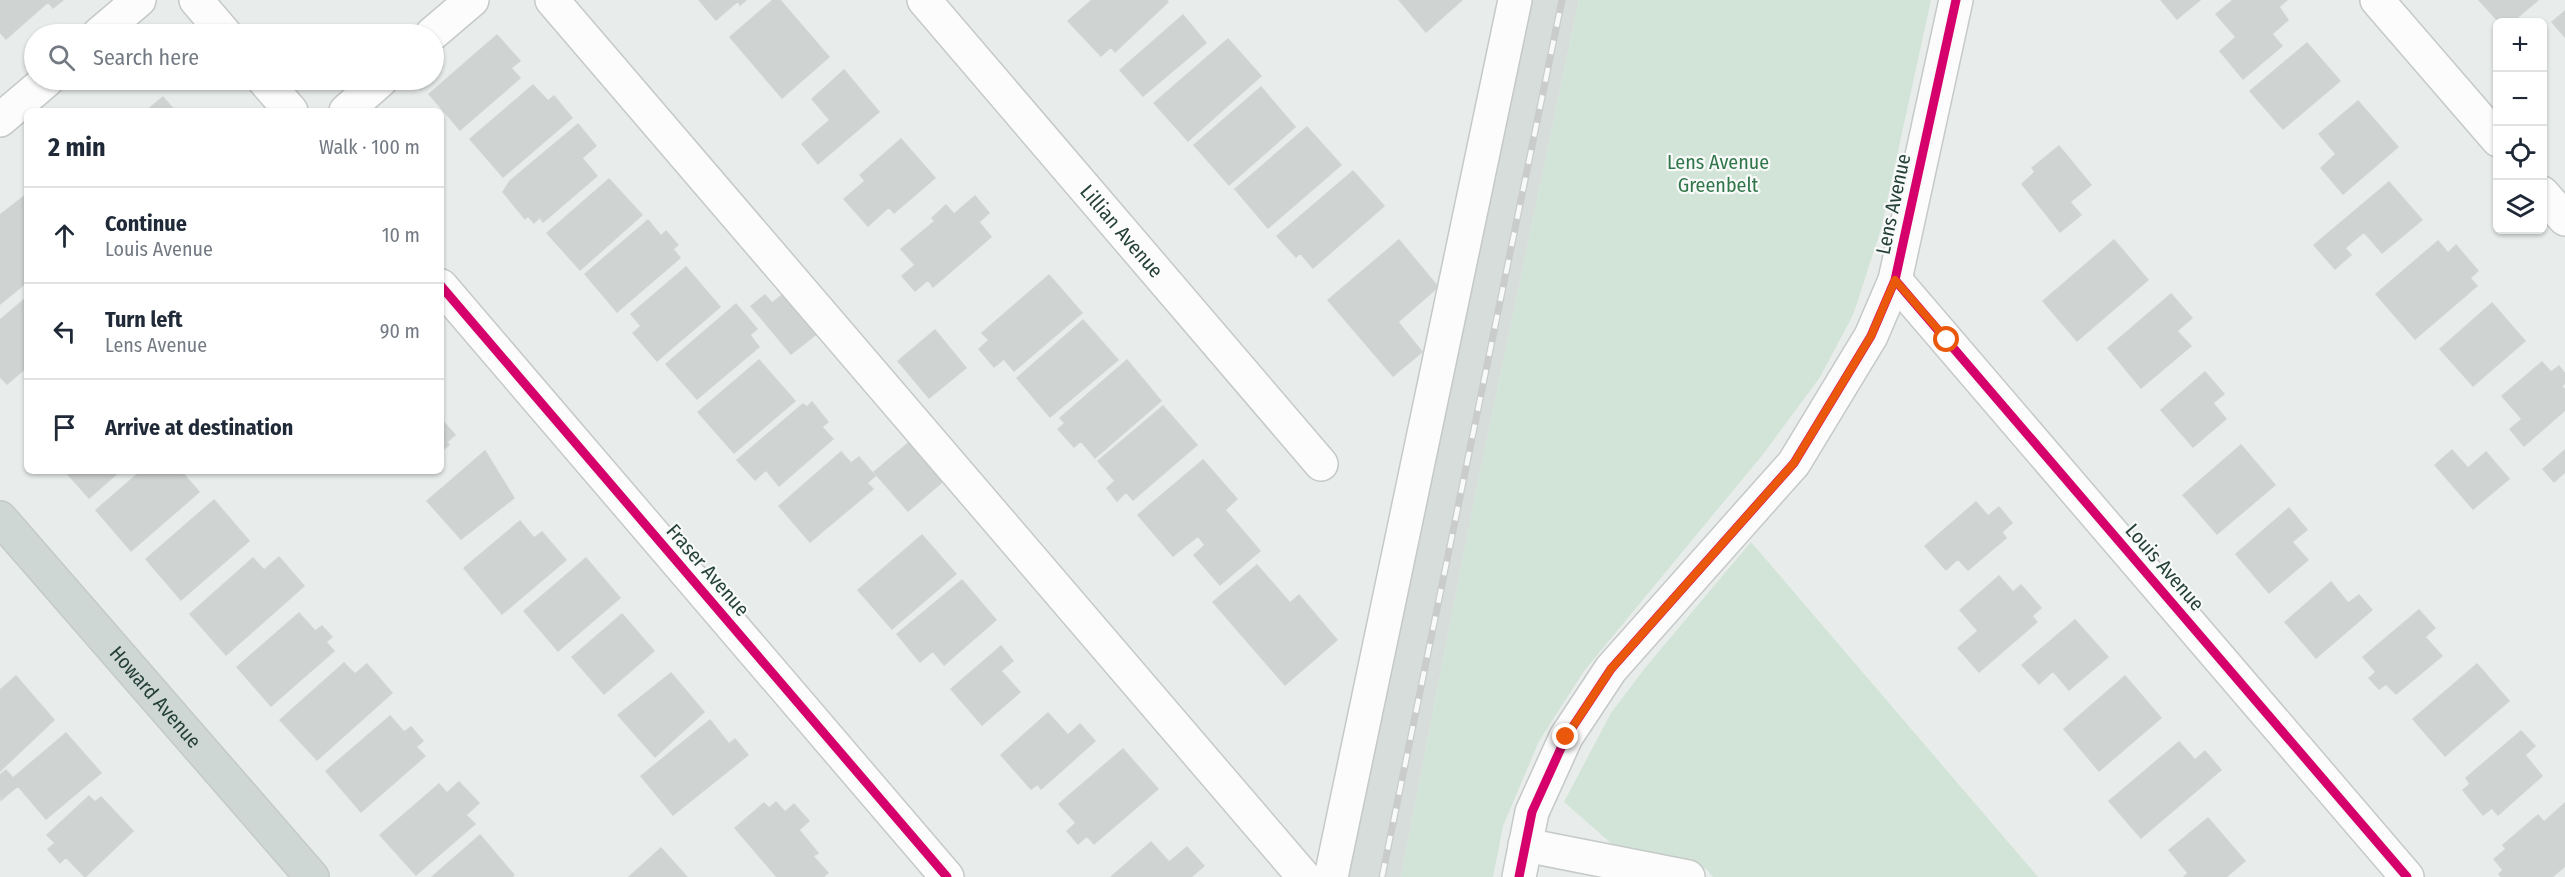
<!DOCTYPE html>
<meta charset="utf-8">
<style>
:root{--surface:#fff;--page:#f6f6f7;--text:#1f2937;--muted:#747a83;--line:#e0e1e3}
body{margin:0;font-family:"Fira Sans Condensed",sans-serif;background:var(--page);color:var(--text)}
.controls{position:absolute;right:18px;top:18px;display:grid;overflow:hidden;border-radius:9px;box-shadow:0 2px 4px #0004}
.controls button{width:54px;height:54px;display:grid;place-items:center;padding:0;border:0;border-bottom:2px solid var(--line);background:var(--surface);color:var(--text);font:30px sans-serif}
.stop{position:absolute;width:18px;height:18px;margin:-14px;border:4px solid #ea580c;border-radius:50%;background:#fff}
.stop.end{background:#ea580c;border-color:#fff;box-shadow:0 2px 6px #0008}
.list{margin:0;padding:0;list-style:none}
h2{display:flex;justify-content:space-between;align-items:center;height:78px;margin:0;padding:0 24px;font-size:26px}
h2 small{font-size:20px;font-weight:400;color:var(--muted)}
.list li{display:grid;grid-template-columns:39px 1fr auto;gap:18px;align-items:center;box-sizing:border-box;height:96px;padding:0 24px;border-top:2px solid var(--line)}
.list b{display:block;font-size:22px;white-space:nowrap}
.list p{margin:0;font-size:20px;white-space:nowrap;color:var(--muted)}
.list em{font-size:20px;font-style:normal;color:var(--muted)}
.icon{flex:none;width:33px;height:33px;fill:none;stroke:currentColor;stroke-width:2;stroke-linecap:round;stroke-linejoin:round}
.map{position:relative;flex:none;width:2565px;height:877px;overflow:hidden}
.search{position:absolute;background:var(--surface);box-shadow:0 2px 4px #0004;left:24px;top:24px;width:420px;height:66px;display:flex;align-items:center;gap:15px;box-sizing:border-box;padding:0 21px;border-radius:33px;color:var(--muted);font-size:22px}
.panel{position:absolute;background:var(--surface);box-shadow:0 2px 4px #0004;left:24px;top:108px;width:420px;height:366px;border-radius:9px}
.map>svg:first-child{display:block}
.built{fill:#d6ddda}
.green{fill:#d2e4d7}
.building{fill:#cfd3d1;stroke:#d0d5d3;stroke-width:1.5}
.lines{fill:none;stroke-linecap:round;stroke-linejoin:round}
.minor-casing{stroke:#c5c9c7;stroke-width:36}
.major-casing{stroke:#c3cac8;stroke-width:36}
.minor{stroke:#fcfcfc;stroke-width:33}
.major{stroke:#cfd7d5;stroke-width:33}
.rail-casing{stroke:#c9cccb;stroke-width:7}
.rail{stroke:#f7faf8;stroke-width:4.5;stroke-dasharray:14;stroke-linecap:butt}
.cycleway-casing{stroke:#f7faf8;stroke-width:13}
.cycleway{stroke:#d6006c;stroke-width:9}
.route{stroke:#ea580c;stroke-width:8}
.labels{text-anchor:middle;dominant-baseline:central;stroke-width:4.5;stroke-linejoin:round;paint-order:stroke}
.park-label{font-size:20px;fill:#30764a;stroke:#f7faf8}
.street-label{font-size:20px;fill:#254038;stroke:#f7faf8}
</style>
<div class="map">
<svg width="2565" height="877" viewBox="0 0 2565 877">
<rect width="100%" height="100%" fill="#e8ecea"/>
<path class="built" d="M1514,0H1579L1473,506L1401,877H1344Z"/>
<path class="green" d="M1579,0H1931L1881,229L1853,315L1820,377L1764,453L1584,671L1539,741L1503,826L1493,877H1401L1473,506Z
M1751,542L2038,877H1713L1706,869L1620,851L1564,802L1611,713L1645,668Z"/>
<path class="building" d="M0,0H63L53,8L48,2L6,39L0,32Z
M699,0H746L740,5L738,1L716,20Z
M773,0H780L829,57L782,98L730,37Z
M1092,0H1166L1168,2L1115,52L1111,47L1101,56L1068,21Z
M1399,0H1462L1426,32Z
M2161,0H2200L2177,19Z
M2233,0H2287L2279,7L2288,20L2272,34L2282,46L2243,79L2220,51L2236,37L2216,14Z
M2479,0H2538L2512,22H2499Z
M2565,11V37L2552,22Z
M1183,15L1206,43L1143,96L1120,70Z
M497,35L520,61L511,68L520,78L460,130L429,94Z
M1228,39L1261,76L1188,141L1154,103Z
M2307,43L2340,81L2283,129L2250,91Z
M844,70L879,112L818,164L802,144L830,120L812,99Z
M533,85L548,101L554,96L572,118L503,177L470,139Z
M1261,87L1295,127L1229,185L1194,145Z
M163,97L175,111H146Z
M2358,101L2398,147L2343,194L2321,168L2336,154L2319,134Z
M578,124L596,146L582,158L597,176L543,222L540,217L534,223L528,216L525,219L503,192L510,181Z
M1307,127L1341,165L1268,228L1235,189Z
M901,139L935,178L894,213L889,207L868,226L844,199L865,181L860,175Z
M2059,146L2091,185L2070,202L2081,215L2060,232L2022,184L2035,172L2032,168Z
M1353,171L1384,206L1313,268L1300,253L1296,257L1277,236Z
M609,179L642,215L580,270L547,233Z
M2389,182L2422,220L2382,253L2364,232L2345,248L2351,255L2335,269L2314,245Z
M27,194V282L0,304V215Z
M975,196L989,213L979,222L991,237L933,287L928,280L915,291L902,276L915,265L901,249L935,221L932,218L946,205L954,214Z
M648,220L661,236L666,231L678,245L673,249L680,258L617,312L585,274Z
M1399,240L1438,287L1398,322L1422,352L1393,376L1328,300Z
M2114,240L2148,280L2077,341L2043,301Z
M2438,241L2448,253L2456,245L2478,271L2470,278L2477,286L2415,339L2376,294Z
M686,267L720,307L657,361L633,333L641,326L631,314Z
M1049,275L1082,313L1014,371L1004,359L994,367L979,349L989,340L982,333Z
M790,289L823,329L791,354L751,306L765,295L772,303Z
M2171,294L2192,318L2177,331L2191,346L2141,388L2108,348Z
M27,297V367L7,384L0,377V320Z
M2492,303L2525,341L2473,386L2440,349Z
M736,304L757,329L750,335L759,347L697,399L666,364Z
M1083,320L1118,360L1050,417L1017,378Z
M935,330L966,368L929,398L898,361Z
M759,360L795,401L734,453L698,412Z
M1127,360L1161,401L1095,458L1081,441L1074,447L1058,429L1065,423L1060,418Z
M2542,362L2551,372L2559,366L2565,374V383L2562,386L2565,390V410L2524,446L2510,429L2522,419L2502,396Z
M2205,372L2224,394L2213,403L2226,419L2193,447L2161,410Z
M812,402L828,422L822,427L833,439L779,486L766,470L755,480L737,460L803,404L807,407Z
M1163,406L1197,445L1133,500L1126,492L1117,501L1107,488L1115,481L1098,461Z
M441,419L455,435L447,442L449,445L441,451Z
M913,439L947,478L908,511L874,472Z
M2241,445L2275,485L2217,534L2183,495Z
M2452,450L2468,468L2486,452L2509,479L2473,509L2435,465Z
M2565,450V472L2554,482L2543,469Z
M485,451L514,498L461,539L427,501Z
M841,452L851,463L859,457L875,476L867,483L873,489L810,542L779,506Z
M1203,460L1237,499L1225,510L1260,551L1220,585L1194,555L1205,545L1198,536L1173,556L1138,515Z
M65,471H120L89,498Z
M141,471H181L199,492L131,551L96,510Z
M214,500L249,541L181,600L146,559Z
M1976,502L1988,516L1999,507L2012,523L2002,532L2006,538L1968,570L1958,559L1946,570L1925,546Z
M2289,508L2307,530L2292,542L2308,560L2269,593L2236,554Z
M520,521L534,538L542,532L566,560L502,614L464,568Z
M922,535L956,574L892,629L858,590Z
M279,557L304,586L226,655L190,614L253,558L264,570Z
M586,558L620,598L558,651L524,611Z
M1257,565L1290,603L1299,595L1337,640L1285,685L1213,602Z
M1999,576L2013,592L2021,585L2041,608L2032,616L2037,622L1979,672L1958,648L1978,631L1960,610Z
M962,580L996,620L944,665L933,651L920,662L897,634Z
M2331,582L2348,603L2359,595L2372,610L2316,658L2285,622Z
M2419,610L2435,628L2425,637L2442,656L2396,694L2386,684L2379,689L2369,678L2376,672L2363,657Z
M299,613L315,631L322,626L332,637L326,642L334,651L271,706L237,667Z
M622,614L654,651L604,694L572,657Z
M2075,620L2108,657L2069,690L2053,671L2039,684L2022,665Z
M1001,646L1013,661L1001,671L1020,692L982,725L951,689Z
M344,663L355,674L367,664L392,693L317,760L280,720Z
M2477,664L2509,701L2445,756L2413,719Z
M671,673L704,712L655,757L618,715Z
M16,676L54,720L0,771V690Z
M2125,676L2161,718L2099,771L2064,729Z
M1048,713L1068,735L1080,724L1095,741L1041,789L1038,784L1031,789L1001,755Z
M390,716L404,732L411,727L423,741L416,747L425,756L361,812L326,771Z
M710,720L729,744L735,739L748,755L673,815L641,776Z
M2521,731L2535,746L2525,755L2542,776L2498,815L2492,808L2483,815L2463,790L2470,784L2466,778Z
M66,733L101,773L46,819L18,786L1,800L0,775L6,770L13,778Z
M2179,742L2195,760L2205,751L2221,770L2141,838L2109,801Z
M1123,749L1158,789L1094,844L1087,836L1078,844L1067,831L1076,823L1059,804Z
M459,782L479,803L466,815L475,824L416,875L380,835L439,784L447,793Z
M89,796L95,802L101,797L133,831L85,877L66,857L60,863L48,849L55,843L47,835Z
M776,802L785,812L794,804L809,821L799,830L818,853L813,856L828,873L823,877H777L735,828L764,803L769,808Z
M2565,803V866L2552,877H2501L2499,874L2503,870L2494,859L2506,849L2503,845L2538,815L2544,822Z
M2208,818L2245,861L2226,877H2184L2188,873L2169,850Z
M480,835L514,875L512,877H432Z
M1151,842L1169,862L1187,847L1204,866L1191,877H1111Z
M661,848L687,877H629Z"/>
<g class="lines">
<defs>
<g id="minor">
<path d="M196,0L225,34"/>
<path d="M552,0L1304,877"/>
<path id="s1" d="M924,0L1321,464"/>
<path d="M2377,0L2498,140"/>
<path d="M99,34L139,0"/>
<path d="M432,34L472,0"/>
<path d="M264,80L291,111"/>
<path d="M346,111L381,80"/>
<path d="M0,120L47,80"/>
<path d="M2542,193L2565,219"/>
<path d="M1895,280L2407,877"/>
<path d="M441,286L947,877"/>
<path d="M1525,845L1688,877"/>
<path d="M1331,877L1515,0"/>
<path d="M1519,877L1532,812L1566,737L1611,669L1794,463L1871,336L1895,280L1956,0"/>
</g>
<g id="major">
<path id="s2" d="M0,518L312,877"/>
</g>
</defs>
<use href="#minor" class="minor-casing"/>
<use href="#major" class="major-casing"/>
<use href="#minor" class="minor"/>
<use href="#major" class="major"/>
<defs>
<path id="rail" d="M1382,877L1562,0"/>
</defs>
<use href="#rail" class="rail-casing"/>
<use href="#rail" class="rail"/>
<defs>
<path id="cycleway" d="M1895,280L2407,877
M441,286L947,877
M1519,877L1532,812L1566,737L1611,669L1794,463L1871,336L1895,280L1956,0"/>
</defs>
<use href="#cycleway" class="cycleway-casing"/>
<use href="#cycleway" class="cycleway"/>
</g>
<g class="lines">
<path class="route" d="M1566,737L1611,669L1794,463L1871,336L1895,280L1947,340"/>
</g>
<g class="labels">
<g class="park-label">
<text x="1718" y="162">Lens Avenue<tspan x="1718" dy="23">Greenbelt</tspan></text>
</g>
<g class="street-label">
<text transform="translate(1893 204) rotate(-78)">Lens Avenue</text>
<text stroke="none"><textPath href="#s1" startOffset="304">Lillian Avenue</textPath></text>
<text transform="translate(2165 567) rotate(49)">Louis Avenue</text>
<text transform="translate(708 570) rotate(49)">Fraser Avenue</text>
<text stroke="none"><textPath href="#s2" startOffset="237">Howard Avenue</textPath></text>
</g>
</g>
</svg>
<div class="controls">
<button>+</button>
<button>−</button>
<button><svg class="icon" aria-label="locate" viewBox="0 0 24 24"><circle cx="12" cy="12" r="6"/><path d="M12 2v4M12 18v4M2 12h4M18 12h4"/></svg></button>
<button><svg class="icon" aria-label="layers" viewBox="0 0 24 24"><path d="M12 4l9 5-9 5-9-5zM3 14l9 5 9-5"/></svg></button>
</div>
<div class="stop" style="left:1947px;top:340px"></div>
<div class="stop end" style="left:1566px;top:737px"></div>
<div class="search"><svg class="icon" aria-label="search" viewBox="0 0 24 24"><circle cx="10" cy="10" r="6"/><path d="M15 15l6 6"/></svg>Search here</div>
<section class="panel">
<h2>2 min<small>Walk · 100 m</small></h2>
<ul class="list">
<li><svg class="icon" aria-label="ahead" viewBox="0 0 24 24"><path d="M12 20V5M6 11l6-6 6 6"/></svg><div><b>Continue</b><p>Louis Avenue</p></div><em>10 m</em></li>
<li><svg class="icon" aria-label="left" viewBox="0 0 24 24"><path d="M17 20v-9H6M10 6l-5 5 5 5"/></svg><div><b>Turn left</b><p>Lens Avenue</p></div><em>90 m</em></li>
<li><svg class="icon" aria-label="arrive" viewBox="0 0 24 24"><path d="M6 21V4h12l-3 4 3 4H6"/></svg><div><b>Arrive at destination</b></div></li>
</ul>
</section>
</div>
